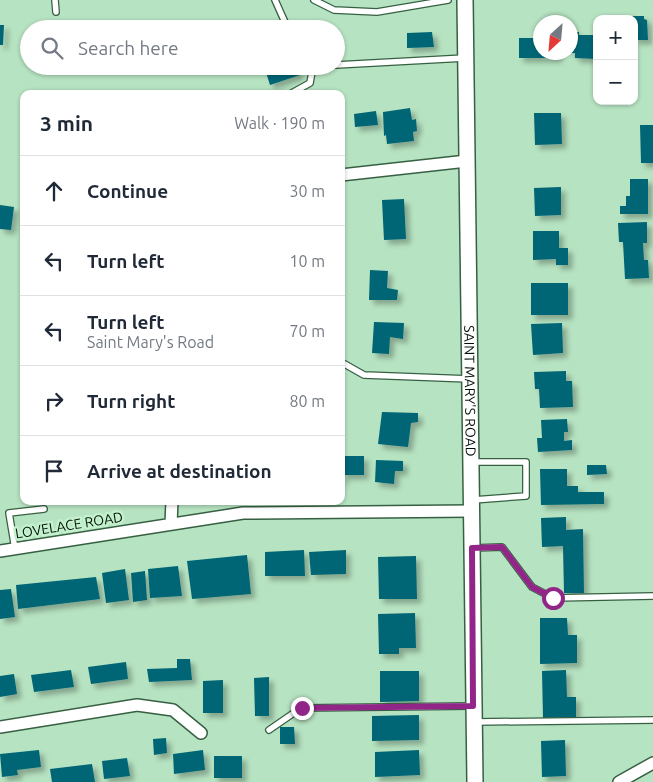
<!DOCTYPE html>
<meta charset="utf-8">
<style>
:root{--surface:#fff;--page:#f2f2f3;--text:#1f2937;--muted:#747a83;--line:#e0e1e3}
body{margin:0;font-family:Ubuntu,sans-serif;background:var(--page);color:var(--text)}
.controls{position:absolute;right:15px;top:15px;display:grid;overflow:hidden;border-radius:10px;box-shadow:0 1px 4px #0004}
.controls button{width:45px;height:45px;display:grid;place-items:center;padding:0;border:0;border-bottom:1px solid var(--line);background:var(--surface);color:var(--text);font:25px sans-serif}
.compass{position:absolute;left:533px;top:15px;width:45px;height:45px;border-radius:50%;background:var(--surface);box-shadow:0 1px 4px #0004;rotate:206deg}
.stop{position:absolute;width:15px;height:15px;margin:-11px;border:4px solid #922688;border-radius:50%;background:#fff}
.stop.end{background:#922688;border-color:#fff;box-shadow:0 1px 5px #0008}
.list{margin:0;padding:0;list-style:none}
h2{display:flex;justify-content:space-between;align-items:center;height:65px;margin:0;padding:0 20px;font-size:21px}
h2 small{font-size:16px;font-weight:400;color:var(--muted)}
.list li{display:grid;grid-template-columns:32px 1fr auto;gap:15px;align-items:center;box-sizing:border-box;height:70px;padding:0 20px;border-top:1px solid var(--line)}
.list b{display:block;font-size:19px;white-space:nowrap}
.list p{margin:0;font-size:16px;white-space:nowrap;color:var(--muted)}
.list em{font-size:16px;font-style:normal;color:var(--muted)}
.icon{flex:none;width:28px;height:28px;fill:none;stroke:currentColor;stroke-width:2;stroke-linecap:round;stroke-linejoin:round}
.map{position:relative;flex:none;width:653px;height:782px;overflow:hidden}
.search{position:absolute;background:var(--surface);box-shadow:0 1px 4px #0004;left:20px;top:20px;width:325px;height:55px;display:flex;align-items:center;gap:12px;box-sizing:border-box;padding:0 18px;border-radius:28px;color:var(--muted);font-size:19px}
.panel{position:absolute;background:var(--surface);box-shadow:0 1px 4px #0004;left:20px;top:90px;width:325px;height:415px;border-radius:10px}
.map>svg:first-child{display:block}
.building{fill:#006574;filter:url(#shadow)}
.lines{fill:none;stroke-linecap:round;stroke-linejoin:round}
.service-casing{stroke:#376043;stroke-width:8}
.minor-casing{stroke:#376043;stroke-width:14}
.tertiary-casing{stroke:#376043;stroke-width:18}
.service{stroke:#fff;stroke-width:5.5}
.minor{stroke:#fff;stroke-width:11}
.tertiary{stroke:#fff;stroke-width:15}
.route{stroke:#922688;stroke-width:6}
.labels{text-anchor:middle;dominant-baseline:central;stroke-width:5;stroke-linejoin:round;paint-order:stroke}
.street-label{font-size:14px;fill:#021106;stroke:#c3f1ce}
</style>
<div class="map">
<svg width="653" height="782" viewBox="0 0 653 782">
<defs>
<filter id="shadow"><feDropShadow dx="4.5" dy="4.5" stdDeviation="2.5" flood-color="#0004"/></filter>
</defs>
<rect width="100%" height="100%" fill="#b6e3c1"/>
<path class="building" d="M630,16H644V19L647,20L648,40H634V19H629Z
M57,21L84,27V29H55Z
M0,25H4L3,45H0Z
M432,32L434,47L407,48V33Z
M571,32H579V35H597V59L575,58V53H570Z
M519,38H540V52H558V58H519Z
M264,66H296L300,75L270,85Z
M410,108L412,120L416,119L417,131L413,132L414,141L387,144L386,135L384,136L383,112Z
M376,111L378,125L355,127L354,114Z
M534,113H561L562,144L535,145Z
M640,125H653V163H641Z
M630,179H648V214H620V206H626V196H630Z
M561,187V215L535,216L534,188Z
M404,199L406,239L384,240L382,200Z
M0,205L14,207L11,230L0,229Z
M647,222V243H643L644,260H648L649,278L625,279L623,242H619L618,223Z
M533,231H559V248H568V265H556V259L533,260Z
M370,270L388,271L387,288L398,290L397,300H369Z
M531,283H568V315H531Z
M374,322L404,323L403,339L390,337L389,354L372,353Z
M562,323L563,353L533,355L531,324Z
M566,371V381H572L573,407L540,408L539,389H535L534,372Z
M382,412L418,413V422L411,423L408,447L378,444Z
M567,419L568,432H564V441L572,440V450L538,452L537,438H542L541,420Z
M341,456H364V475H343L344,481H341Z
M376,460L403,461V471H395L394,484L375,482Z
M587,465H606L607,474L587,475Z
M540,469H567V486H578V492H604V504L541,505Z
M566,517V530L583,529L584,593H564L563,546L542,547L541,518Z
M304,550L305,576H265V552Z
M346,550V574L311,575L309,552Z
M247,555L251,594L192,599L187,561Z
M416,556L417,599H379L378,557Z
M178,566L182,596L150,598L148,569Z
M125,569L129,600L106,603L102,573Z
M145,571L147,600L133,602L131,573Z
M96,577L100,599L18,609L16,585Z
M11,589L15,617L0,619V590Z
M415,613L416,648H399V654H379L378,614Z
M540,618H567L568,635H577V663L540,664Z
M177,659H190L192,680L149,682L147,669L177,668Z
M126,662L128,679L91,684L88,667Z
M71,670L74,687L34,692L31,675Z
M566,670L567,697H576V717L543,718L542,671Z
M380,671H419V701L380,702Z
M14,674L17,694L0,697V676Z
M269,677V716H255L254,678Z
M223,680V713H203V681Z
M419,715V740L372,741V716Z
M280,727H294L295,744H280Z
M166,738L167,753L154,755L153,739Z
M565,740L566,776L542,777L541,741Z
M39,750L41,767L17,770L18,775L2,777L0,754Z
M203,750L205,770L174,774L173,754Z
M419,750L420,775L375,777V752Z
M214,756H242V778H214Z
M127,758L130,776L104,779L102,761Z
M92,764L95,782H52L50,769Z"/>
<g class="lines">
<defs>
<path id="service" d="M55,0L56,12
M275,0L288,29
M314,0L334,10L377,12L448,0
M336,65L465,58
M290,94L310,83L313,66
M341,362L364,375L470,379
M473,462H526V496L473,500
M473,548L502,547L532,587L553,598L653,596
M15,549L9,513L44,509
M475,722L653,720
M269,730L301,708L473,706"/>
<path id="minor" d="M341,175L467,161
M171,524L172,501
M0,551L243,513L471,511
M0,727L137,705L173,710L201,733
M619,782L653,763"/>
<g id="tertiary">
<path id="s1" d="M465,0L475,782"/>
</g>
</defs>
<use href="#service" class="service-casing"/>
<use href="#minor" class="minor-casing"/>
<use href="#tertiary" class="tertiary-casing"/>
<use href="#service" class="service"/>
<use href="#minor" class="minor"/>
<use href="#tertiary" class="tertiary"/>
</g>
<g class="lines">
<path class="route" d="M302,708L473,706L472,548L502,547L532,587L553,598"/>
</g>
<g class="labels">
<g class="street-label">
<text stroke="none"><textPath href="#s1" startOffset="391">SAINT MARY'S ROAD</textPath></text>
<text transform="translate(69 525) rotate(-9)">LOVELACE ROAD</text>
</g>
</g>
</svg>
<div class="controls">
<button>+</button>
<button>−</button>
</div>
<svg class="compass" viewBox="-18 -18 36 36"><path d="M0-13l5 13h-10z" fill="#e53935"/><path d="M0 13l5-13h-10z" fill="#747a83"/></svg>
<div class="stop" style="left:553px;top:598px"></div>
<div class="stop end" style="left:302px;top:708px"></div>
<div class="search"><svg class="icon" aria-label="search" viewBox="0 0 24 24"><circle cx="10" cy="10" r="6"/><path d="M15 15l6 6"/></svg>Search here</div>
<section class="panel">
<h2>3 min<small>Walk · 190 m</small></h2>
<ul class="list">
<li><svg class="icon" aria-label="ahead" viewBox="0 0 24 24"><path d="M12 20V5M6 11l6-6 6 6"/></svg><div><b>Continue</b></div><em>30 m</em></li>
<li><svg class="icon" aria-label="left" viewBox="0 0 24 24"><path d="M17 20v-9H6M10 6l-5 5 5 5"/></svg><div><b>Turn left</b></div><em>10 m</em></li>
<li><svg class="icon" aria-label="left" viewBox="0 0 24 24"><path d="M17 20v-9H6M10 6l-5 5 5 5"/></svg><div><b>Turn left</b><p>Saint Mary's Road</p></div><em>70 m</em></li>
<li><svg class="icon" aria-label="right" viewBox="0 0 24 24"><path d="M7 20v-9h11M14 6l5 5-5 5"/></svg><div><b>Turn right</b></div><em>80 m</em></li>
<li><svg class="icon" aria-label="arrive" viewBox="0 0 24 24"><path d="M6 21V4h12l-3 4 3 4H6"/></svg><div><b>Arrive at destination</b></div></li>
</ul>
</section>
</div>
